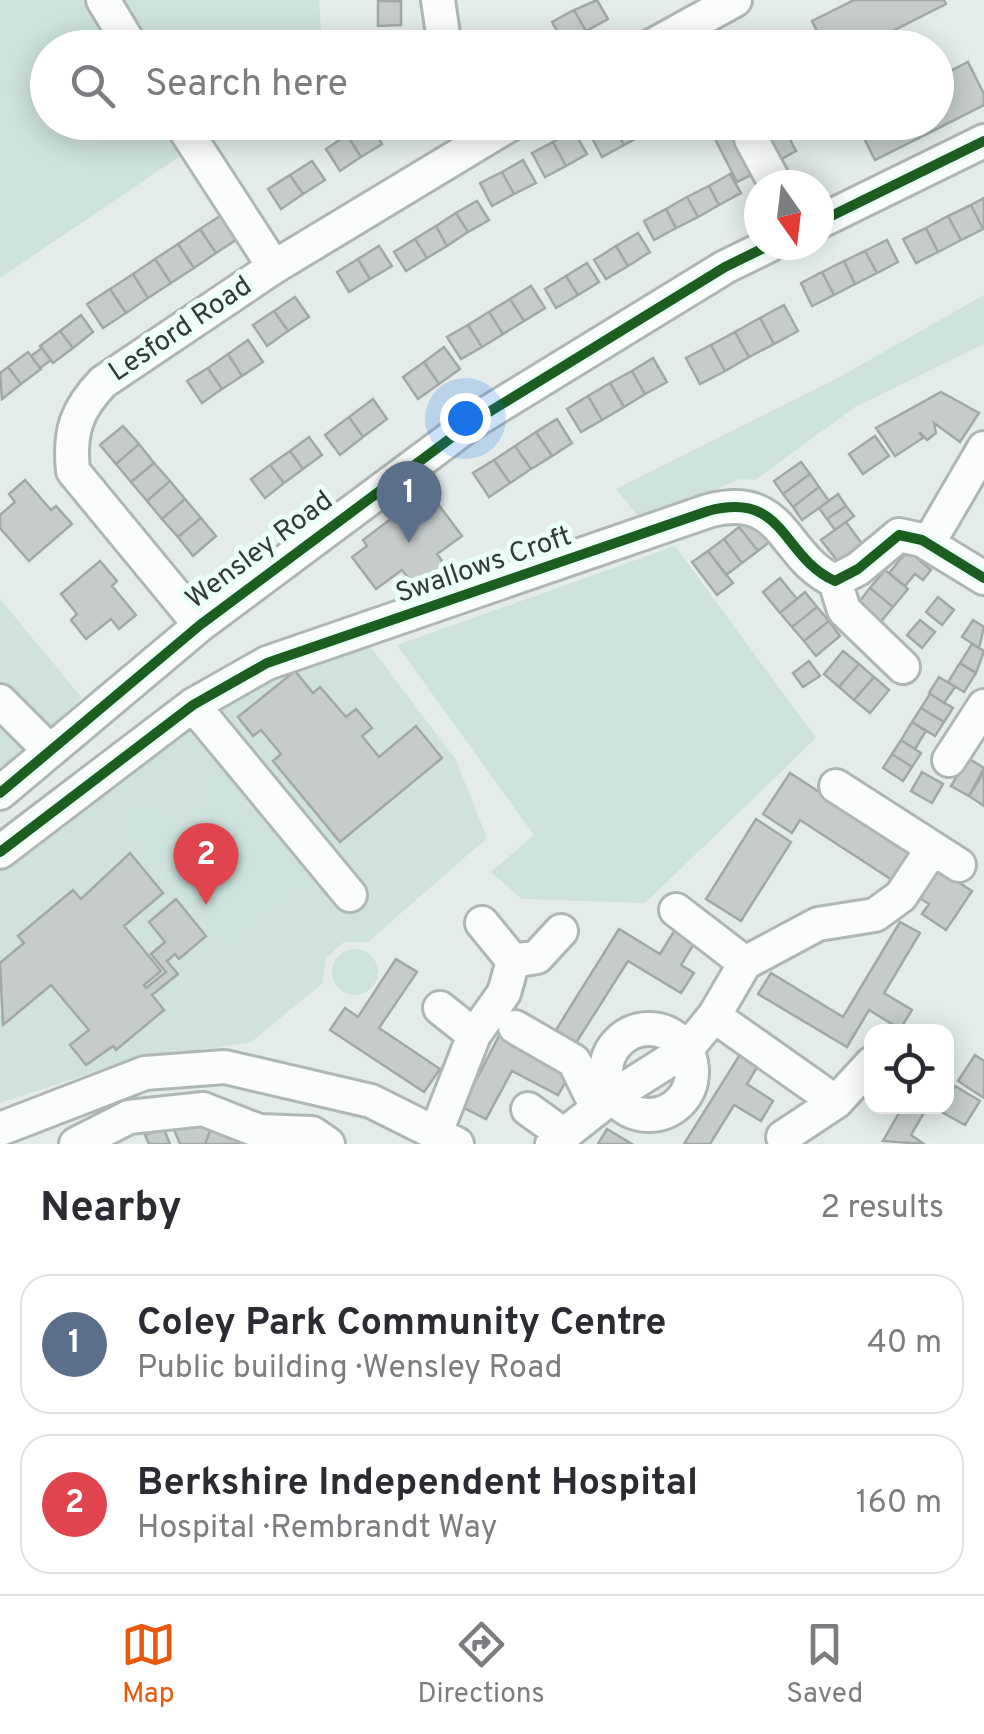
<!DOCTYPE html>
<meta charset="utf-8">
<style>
:root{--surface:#fff;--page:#f2f2f3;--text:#2b2b33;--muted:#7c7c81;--line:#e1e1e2;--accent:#ea580c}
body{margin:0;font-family:Overpass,sans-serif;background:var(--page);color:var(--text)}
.controls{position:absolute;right:30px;bottom:30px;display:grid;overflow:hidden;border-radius:20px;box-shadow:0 5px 25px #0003}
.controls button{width:90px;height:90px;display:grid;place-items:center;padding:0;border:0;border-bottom:2px solid var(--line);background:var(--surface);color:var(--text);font:50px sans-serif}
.compass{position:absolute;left:744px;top:170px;width:90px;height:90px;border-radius:50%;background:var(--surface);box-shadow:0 5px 25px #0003;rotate:166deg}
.you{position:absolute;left:465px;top:418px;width:35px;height:35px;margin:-25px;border:8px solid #fff;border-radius:50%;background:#1a73e8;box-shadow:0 0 0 15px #1a73e833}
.badge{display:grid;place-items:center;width:65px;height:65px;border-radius:50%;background:var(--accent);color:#fff;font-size:32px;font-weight:700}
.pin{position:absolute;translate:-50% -82px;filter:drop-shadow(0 2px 5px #0008)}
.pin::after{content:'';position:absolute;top:52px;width:35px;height:30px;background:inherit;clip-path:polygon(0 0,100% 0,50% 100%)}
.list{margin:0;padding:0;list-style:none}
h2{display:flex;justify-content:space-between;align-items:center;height:130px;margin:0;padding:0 40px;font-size:42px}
h2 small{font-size:32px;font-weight:400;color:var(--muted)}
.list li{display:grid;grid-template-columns:65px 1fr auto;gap:30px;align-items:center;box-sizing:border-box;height:140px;margin:0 20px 20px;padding:0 20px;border:2px solid var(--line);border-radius:30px}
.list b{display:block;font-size:38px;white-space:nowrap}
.list p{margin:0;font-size:32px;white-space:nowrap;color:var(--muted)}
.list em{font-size:32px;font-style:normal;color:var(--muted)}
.icon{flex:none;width:55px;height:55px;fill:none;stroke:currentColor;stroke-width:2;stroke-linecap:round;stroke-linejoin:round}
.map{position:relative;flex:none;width:984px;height:1144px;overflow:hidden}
.search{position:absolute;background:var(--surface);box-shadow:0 5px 25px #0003;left:30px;right:30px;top:30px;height:110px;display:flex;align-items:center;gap:25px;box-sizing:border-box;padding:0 35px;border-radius:55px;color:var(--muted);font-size:38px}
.sheet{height:450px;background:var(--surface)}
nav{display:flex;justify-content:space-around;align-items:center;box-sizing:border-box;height:140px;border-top:2px solid var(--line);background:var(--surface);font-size:28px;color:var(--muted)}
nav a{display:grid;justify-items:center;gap:5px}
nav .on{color:var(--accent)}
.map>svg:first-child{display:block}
.built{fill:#cfe2dd}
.green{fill:#cde2dc}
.building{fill:#c5cccb;stroke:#a1a8a6;stroke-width:2.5}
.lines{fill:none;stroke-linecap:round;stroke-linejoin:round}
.minor-casing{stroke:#afb7b5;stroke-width:38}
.minor{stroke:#fbfcfc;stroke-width:32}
.cycleway-casing{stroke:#ecfef8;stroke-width:16}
.cycleway{stroke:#1b5e20;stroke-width:10}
.labels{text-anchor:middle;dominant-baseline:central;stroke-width:10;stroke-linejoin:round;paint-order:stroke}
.street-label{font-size:28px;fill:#333a38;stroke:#ecfef8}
</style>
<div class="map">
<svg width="984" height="1144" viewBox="0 0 984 1144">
<rect width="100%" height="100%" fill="#e3ecea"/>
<path class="built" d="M0,599L82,698L0,771Z
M364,638L456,760L487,838L368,942H344L326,958L322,984L251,1042L120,1063L0,1103V868L229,693Z"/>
<path class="green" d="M0,0H319L322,47L48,48V122L229,123L0,278Z
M984,295V344L855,407L755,480L740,479L682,504L637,515L616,489L838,378Z
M675,546L816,738L645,903L522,899L491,872L534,835L397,645Z
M228,765L247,785L231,800L242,815L260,801L316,870L226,946L118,823C132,808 145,807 165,810L179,826L216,794L206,780Z
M332 972a23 23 0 1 1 46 0a23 23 0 1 1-46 0Z"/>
<path class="building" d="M597,0L608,19L586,31L574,10Z
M854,0H944L946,4L859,48H825L812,21Z
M378,1H401V25L378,26Z
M574,10L586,31L564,43L552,22Z
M545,32L554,48H517Z
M778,33L786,48H750Z
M968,62L984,94V105L875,160L856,122H936V78Z
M368,122L382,144L361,157L347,135Z
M640,122L646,133L624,145L612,124Z
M758,122H781L796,151L778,161Z
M612,124L624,145L602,157L591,136Z
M734,127L757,172L737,182L714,137Z
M573,130L587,154L566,166L553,142Z
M347,135L361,157L340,171L326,149Z
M553,142L566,166L545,177L532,153Z
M523,160L536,183L514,194L502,172Z
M312,161L325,180L303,194L290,175Z
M502,172L514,194L492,206L480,183Z
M730,174L741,193L719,205L709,186Z
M290,175L303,194L281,209L268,189Z
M709,186L719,205L698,217L687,197Z
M687,197L698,217L676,228L666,209Z
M984,198V228L983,229L971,205Z
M477,201L489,220L468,232L456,213Z
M971,205L983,229L961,240L948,216Z
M666,209L676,228L654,240L644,221Z
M456,213L468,232L447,246L436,226Z
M223,214L239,238L216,253L200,229Z
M948,216L961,240L938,252L926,228Z
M436,226L447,246L427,258L415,239Z
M926,228L938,252L916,263L903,239Z
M200,229L216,253L194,268L178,244Z
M638,233L650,252L628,266L616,246Z
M415,239L427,258L406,271L394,252Z
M887,240L898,262L877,273L865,251Z
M178,244L194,268L171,283L155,259Z
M379,246L392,266L370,279L358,259Z
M616,246L628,266L606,279L594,260Z
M865,251L877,273L855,284L844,261Z
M155,259L171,283L148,298L133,274Z
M358,259L370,279L349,292L337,272Z
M844,261L855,284L834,295L822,272Z
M587,263L599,282L578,295L566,276Z
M822,272L834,295L812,306L801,283Z
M133,274L148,298L126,313L110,289Z
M566,276L578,295L556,308L545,289Z
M531,286L545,308L524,321L510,299Z
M110,289L126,313L103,328L87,304Z
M295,297L309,317L288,331L274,311Z
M510,299L524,321L503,334L489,312Z
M784,305L798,331L774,344L760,318Z
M274,311L288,331L267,346L253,325Z
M489,312L503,334L482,347L468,325Z
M81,315L93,332L73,348L60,331Z
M760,318L774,344L749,357L735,332Z
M468,325L482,347L461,359L447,337Z
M60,331L73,348L53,363L40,346Z
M735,332L749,357L725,371L711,345Z
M248,340L263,362L242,376L228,354Z
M711,345L725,371L700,384L686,358Z
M444,347L460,369L439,384L424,362Z
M42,348L51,360L40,368L31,356Z
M28,352L41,369L21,384L8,367Z
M228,354L242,376L222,389L208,368Z
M653,358L667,382L645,394L632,371Z
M424,362L439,384L418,399L403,377Z
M8,367L21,384L2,399L0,373Z
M208,368L222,389L202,403L187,381Z
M632,371L645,394L624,407L610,383Z
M610,383L624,407L602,420L588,396Z
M941,392L979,413L960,442L934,423L936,433L927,440L919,432L923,438L895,456L876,428Z
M588,396L602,420L581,432L567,409Z
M373,399L387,419L363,437L349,417Z
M349,417L363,437L340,455L325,435Z
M557,419L572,443L552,456L536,432Z
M123,426L139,444L116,464L100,445Z
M536,432L552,456L531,469L515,446Z
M875,436L889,456L863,474L849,454Z
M309,437L322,455L303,469L290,451Z
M139,444L154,463L131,482L116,464Z
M515,446L531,469L510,483L494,460Z
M290,451L303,469L284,483L270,465Z
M494,460L510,483L489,497L473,473Z
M801,462L810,474L783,494L774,481Z
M154,463L170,481L147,501L131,482Z
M270,465L284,483L265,498L251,479Z
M810,474L819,487L793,507L783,494Z
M25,480L51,510L56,506L72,524L29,561L0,528V515L15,502L9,494Z
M170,481L185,499L162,519L147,501Z
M819,487L829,501L802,520L793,507Z
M838,494L846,506L827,519L819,508Z
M432,496L462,536L437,554L448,569L418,591L402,570L376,589L352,557L367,546L363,540L413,502L417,508Z
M185,499L201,518L178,537L162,519Z
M846,506L854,516L835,530L827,519Z
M755,515L773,539L758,551L739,527Z
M201,518L216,536L193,556L178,537Z
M846,522L863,545L839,563L821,540Z
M739,527L758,551L742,563L724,539Z
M724,539L742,563L726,575L708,551Z
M908,550L931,570L923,580L915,574L905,586L889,573Z
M708,551L733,583L717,595L692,562Z
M100,561L117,581L112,586L136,615L119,629L111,619L86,639L71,620L77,614L61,594Z
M885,570L908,589L893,607L870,588Z
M780,578L797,599L780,613L763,592Z
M870,588L893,607L878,625L855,607Z
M805,592L817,607L792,627L780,613Z
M938,597L954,610L942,625L926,612Z
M817,607L829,621L804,641L792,627Z
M920,620L935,632L922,648L907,635Z
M973,620L984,627L979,648L962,637Z
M829,621L840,636L816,656L804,641Z
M972,644L984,651L976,673L960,663Z
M843,651L859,664L839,687L824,674Z
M809,661L820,676L803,687L793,673Z
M960,663L976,673L964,692L948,682Z
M859,664L874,677L854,700L839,687Z
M295,671L313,693L320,687L346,717L356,709L372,728L362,736L379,757L416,726L442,758L340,842L273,761L281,754L261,730L253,736L238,717Z
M874,677L889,690L870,713L854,700Z
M939,677L955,687L944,703L929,693Z
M930,694L953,708L944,722L921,708Z
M921,708L944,722L935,736L912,722Z
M912,722L926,731L915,749L901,740Z
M901,740L921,753L912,767L892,754Z
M892,754L912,767L903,781L883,768Z
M968,758L984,768L969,796L951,786Z
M922,772L943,784L932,803L911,791Z
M984,772V806L969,796Z
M790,773L972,891L946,930L922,914L929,904L800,820L792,833L763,814Z
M756,819L791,842L741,921L706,899Z
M130,853L163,893L124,926L161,971L144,985L146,988L166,972L151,954L165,942L149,922L176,899L206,936L179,959L175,954L167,961L178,974L152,995L164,1010L116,1050L113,1046L86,1065L70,1045L89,1030L51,985L3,1025L0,963L24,943L18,936L73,890L81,899Z
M900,922L920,933L884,993L912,1010L900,1029L869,1010L847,1047L758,994L771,973L843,1017Z
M678,925L698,937L681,965L694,973L681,993L628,961L574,1046L554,1033L619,929L660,954Z
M396,959L417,972L379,1028L440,1069L424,1092L330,1030L345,1008L358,1017Z
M499,1036L570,1074L558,1095L512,1071L486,1119L462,1107Z
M741,1053L759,1064L747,1084L773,1101L761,1121L734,1105L710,1144H684Z
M975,1055L984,1061V1098L958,1081Z
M955,1086L980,1101L965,1125L940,1111Z
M903,1106L925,1111L911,1135L924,1144L883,1141Z
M213,1124L205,1144H180L172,1125Z
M213,1124L254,1144H205Z
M163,1127L170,1144H149L145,1135Z
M607,1129L632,1144H598Z"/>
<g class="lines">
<defs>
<path id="minor" d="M103,0L132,48
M438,0L445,48
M648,48L735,0
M180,122L274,267
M751,139L776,185
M819,222L984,141
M928,544L984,448
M835,581L844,610L903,667
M200,625L73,471C69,432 76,410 103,382L274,267L514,122
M0,701L50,751
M193,705L350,895
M949,760L984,706
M836,786L959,865
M0,793L200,625L471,423L725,267L770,245
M0,852L193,705L267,663L708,511C786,490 781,557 835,581L858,569L899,535L922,540L984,578
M676,910L745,963
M482,923L513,961
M440,1008L474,1035
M714,1016L836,1102
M515,1027L574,1061L597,1108
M606 1072a43 43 0 1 1 86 0a43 43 0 1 1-86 0Z
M528,1109L564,1135
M0,1129L145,1073L225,1067L371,1101L457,1144
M435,1135L474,1035L504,993L513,961L537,957L561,931
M783,1137L836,1102L872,1063
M76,1144L129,1117L203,1109L259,1131L312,1133L328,1144
M552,1144L613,1096L686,1050L714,1016L745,963L818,924L875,915L901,896L932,849"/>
</defs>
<use href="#minor" class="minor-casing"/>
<use href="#minor" class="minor"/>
<defs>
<path id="cycleway" d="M819,222L984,141
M0,793L200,625L471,423L725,267L770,245
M0,852L193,705L267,663L708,511C786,490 781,557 835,581L858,569L899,535L922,540L984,578"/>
</defs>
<use href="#cycleway" class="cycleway-casing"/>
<use href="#cycleway" class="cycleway"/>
</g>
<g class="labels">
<g class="street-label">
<text transform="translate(181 330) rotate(-34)">Lesford Road</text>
<text transform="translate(260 551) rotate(-37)">Wensley Road</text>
<text transform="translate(484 566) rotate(-19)">Swallows Croft</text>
</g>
</g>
</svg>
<div class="controls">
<button><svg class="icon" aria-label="locate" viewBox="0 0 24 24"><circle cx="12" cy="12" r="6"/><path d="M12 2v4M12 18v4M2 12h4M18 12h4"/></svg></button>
</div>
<svg class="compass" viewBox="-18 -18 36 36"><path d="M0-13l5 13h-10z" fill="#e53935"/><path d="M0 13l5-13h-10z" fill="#7c7c81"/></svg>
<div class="you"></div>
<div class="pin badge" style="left:409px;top:543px;background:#5c6f8a">1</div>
<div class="pin badge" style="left:206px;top:905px;background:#e0444e">2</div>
<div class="search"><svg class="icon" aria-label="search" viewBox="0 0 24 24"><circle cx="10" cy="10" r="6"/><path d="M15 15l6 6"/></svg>Search here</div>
</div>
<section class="sheet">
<h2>Nearby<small>2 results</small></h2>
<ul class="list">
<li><span class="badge" style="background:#5c6f8a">1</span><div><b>Coley Park Community Centre</b><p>Public building · Wensley Road</p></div><em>40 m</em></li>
<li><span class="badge" style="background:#e0444e">2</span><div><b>Berkshire Independent Hospital</b><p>Hospital · Rembrandt Way</p></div><em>160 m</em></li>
</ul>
</section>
<nav>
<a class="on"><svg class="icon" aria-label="map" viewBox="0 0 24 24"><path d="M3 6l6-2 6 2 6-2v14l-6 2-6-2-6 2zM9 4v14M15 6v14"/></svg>Map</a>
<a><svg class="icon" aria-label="directions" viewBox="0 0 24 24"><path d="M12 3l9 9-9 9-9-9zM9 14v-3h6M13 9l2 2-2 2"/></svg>Directions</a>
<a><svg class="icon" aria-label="saved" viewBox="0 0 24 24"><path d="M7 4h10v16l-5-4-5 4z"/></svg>Saved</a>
</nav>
